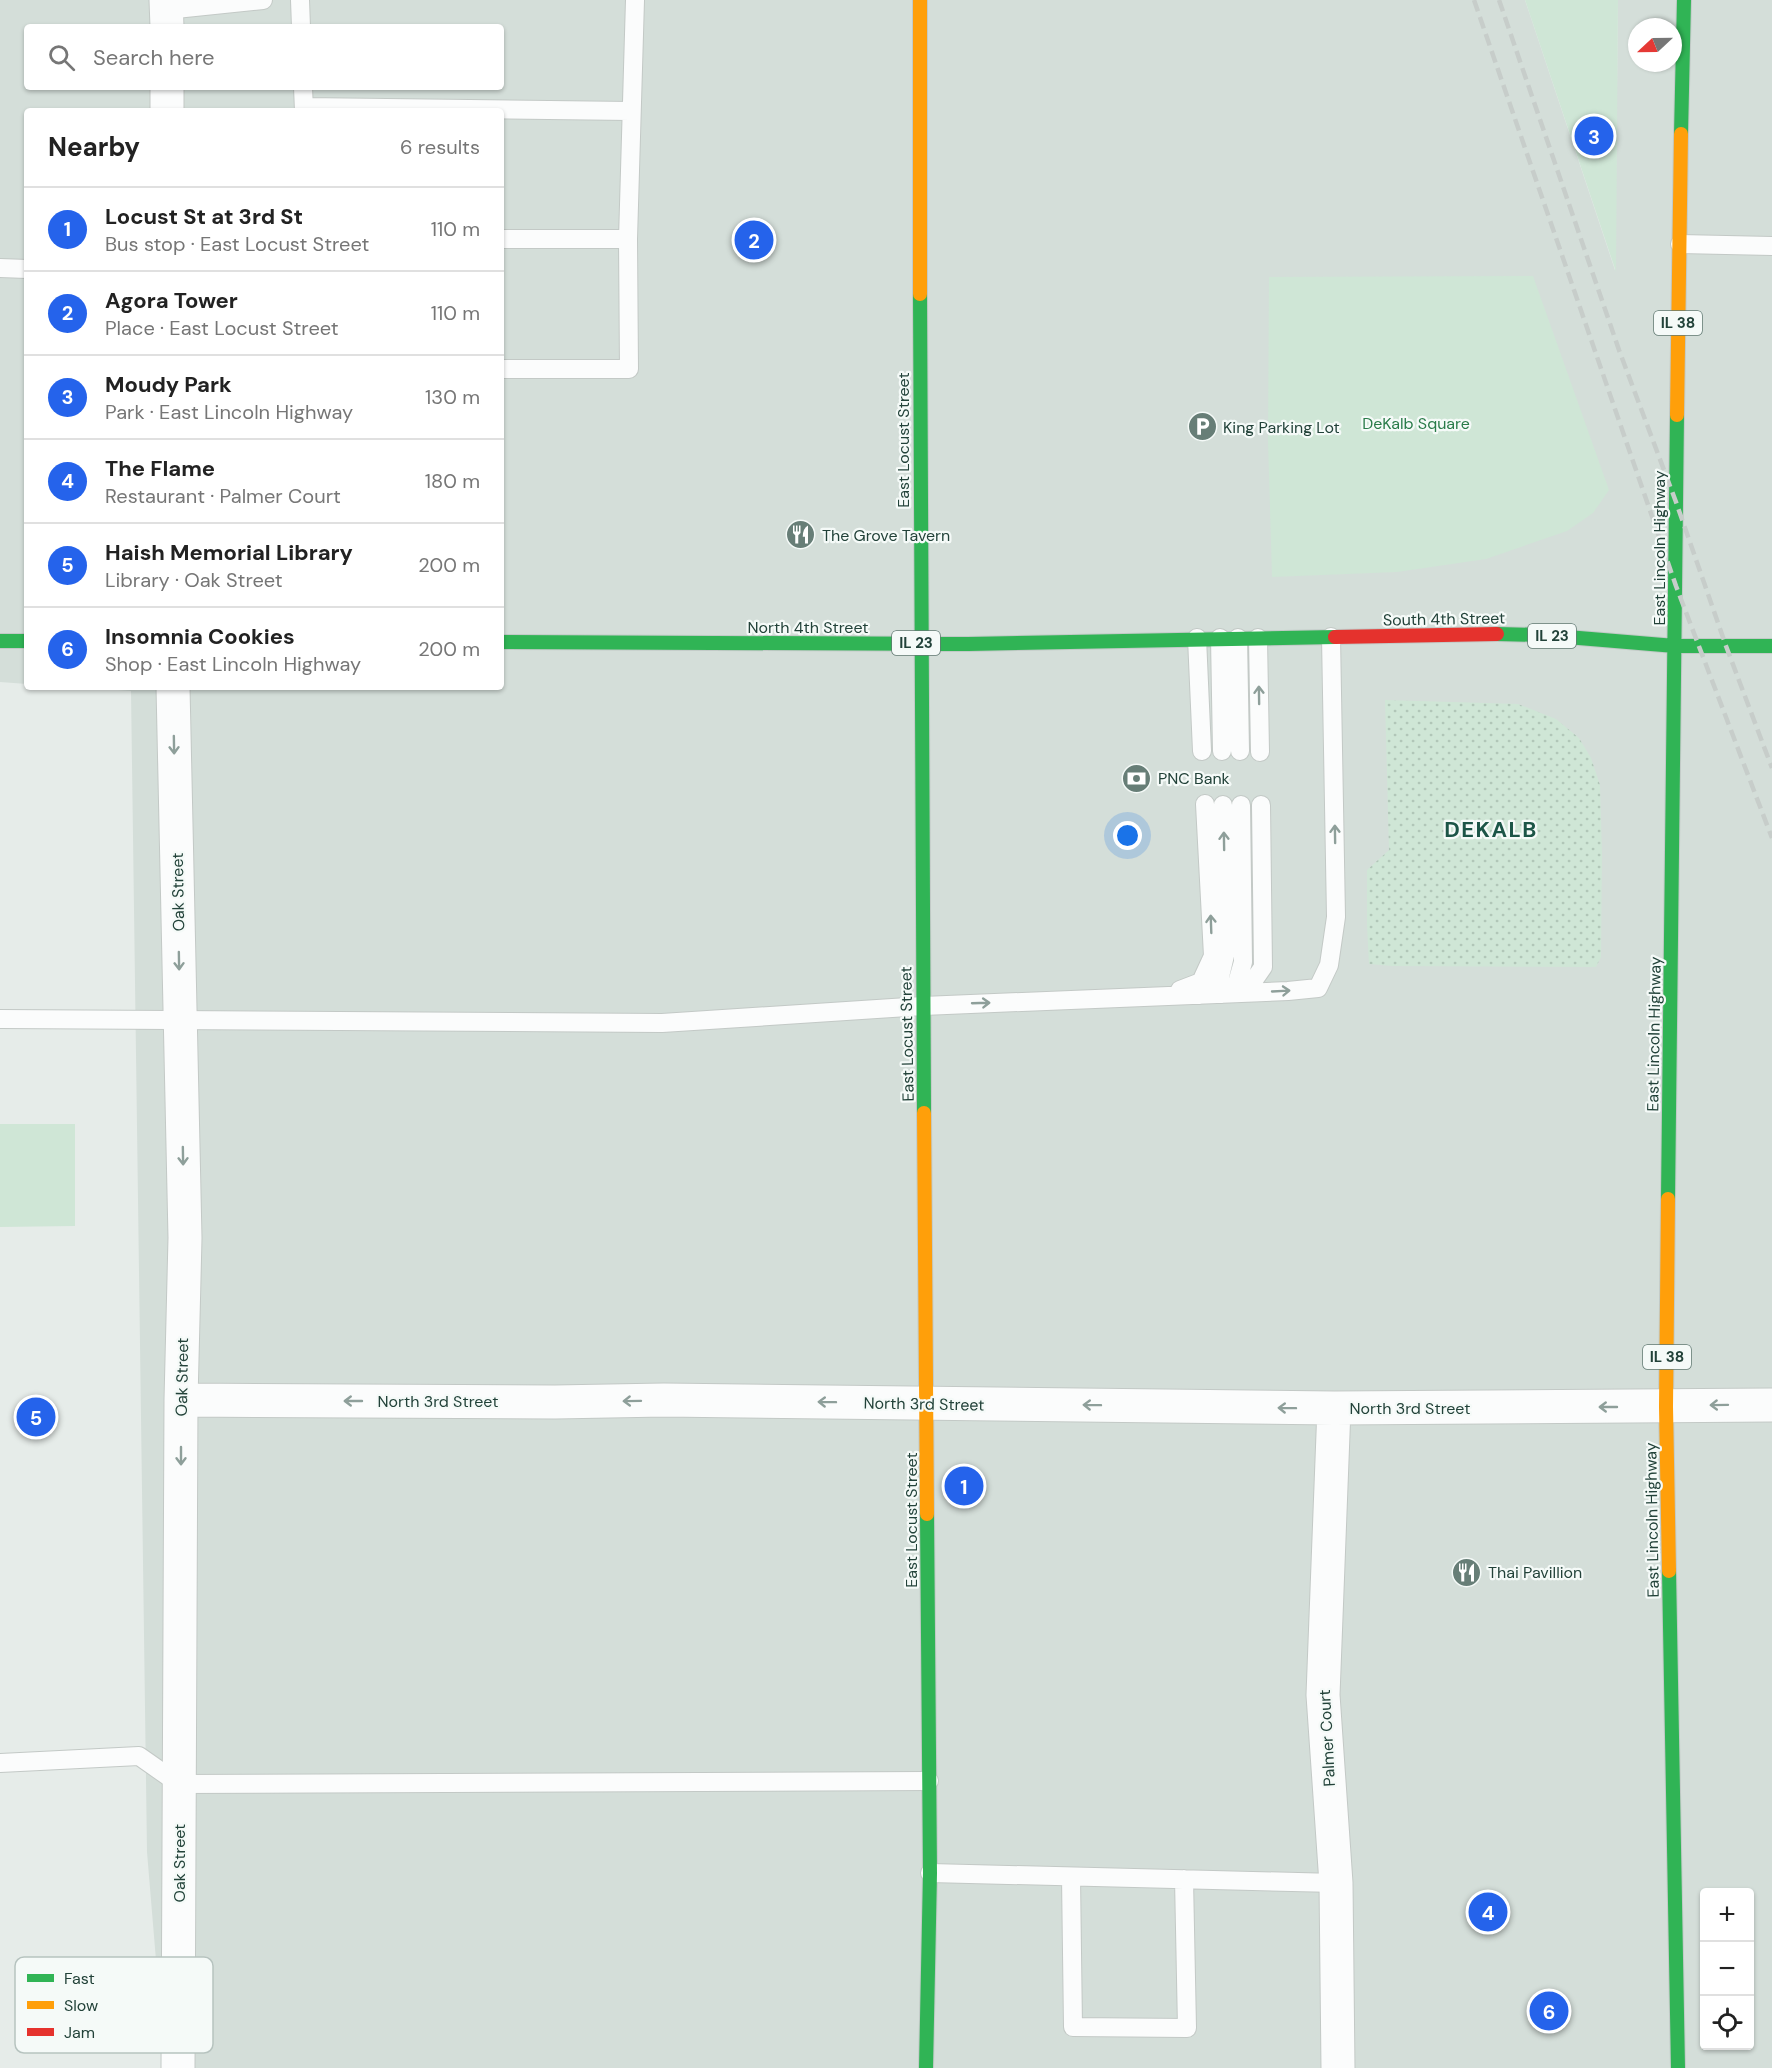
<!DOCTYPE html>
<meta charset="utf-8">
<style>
:root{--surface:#fff;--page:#f6f6f6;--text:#222;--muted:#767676;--line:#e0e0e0;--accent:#2563eb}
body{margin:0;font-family:"DM Sans",sans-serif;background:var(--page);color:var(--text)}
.controls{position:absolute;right:18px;bottom:18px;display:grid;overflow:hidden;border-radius:6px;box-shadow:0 2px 4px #0004}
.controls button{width:54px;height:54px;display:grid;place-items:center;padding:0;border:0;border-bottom:2px solid var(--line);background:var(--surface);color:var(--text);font:30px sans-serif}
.compass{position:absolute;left:1628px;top:18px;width:54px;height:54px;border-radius:50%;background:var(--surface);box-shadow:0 2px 4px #0004;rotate:248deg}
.you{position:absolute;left:1128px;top:836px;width:21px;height:21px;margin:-15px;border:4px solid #fff;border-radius:50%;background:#1a73e8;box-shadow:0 0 0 9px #1a73e833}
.badge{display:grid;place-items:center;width:39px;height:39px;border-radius:50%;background:var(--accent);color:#fff;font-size:20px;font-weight:700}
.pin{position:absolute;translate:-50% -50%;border:3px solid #fff;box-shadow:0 2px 6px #0006}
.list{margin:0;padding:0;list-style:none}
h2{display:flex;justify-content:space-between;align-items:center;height:78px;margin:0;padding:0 24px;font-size:26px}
h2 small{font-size:20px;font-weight:400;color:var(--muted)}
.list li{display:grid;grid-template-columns:39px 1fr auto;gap:18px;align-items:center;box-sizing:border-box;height:84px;padding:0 24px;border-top:2px solid var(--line)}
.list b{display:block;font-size:22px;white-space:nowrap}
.list p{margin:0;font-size:20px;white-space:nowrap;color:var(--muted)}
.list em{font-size:20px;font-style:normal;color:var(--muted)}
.icon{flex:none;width:33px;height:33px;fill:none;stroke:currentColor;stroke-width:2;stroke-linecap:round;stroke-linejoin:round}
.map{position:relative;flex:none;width:1772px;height:2068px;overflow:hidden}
.search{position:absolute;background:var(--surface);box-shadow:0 2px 4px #0004;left:24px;top:24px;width:480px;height:66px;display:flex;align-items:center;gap:15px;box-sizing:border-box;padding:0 21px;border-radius:6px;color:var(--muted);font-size:22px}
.panel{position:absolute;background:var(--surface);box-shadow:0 2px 4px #0004;left:24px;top:108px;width:480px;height:582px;border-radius:6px}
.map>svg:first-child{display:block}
.built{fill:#d4ded9;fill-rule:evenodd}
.grass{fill:url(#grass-dots)}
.park{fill:#cfe6d6}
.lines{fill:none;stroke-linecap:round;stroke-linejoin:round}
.lane-casing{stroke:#c3c9c6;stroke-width:20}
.street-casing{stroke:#c3c9c6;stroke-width:35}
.fast-casing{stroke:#c2cac7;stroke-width:16}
.slow-casing{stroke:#c2cac7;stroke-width:16}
.jam-casing{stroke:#c2cac7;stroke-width:16}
.lane{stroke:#fbfcfc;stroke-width:18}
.street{stroke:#fbfcfc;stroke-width:33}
.fast{stroke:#30b455;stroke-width:14}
.slow{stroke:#ff9f0a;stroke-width:14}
.jam{stroke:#e5322d;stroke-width:14}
.rail{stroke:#c7cdca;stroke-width:4.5;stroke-dasharray:12 6;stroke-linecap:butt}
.oneway{stroke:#8e9f9a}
.labels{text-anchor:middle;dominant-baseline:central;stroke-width:4.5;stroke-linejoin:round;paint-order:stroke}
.shield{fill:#f5faf8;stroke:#617972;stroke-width:1.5}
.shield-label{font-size:15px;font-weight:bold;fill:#224239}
.park-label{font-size:16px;fill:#297b49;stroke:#f5faf8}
.poi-label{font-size:16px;fill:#224239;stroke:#f5faf8;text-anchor:start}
.street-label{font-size:16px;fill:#224239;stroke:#f5faf8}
.district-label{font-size:22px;font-weight:bold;letter-spacing:1.5px;fill:#1c5547;stroke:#f5faf8}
.key{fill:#f5faf8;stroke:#b6c3bf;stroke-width:1.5}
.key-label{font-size:16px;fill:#224239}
</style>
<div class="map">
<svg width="1772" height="2068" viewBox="0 0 1772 2068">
<defs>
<pattern id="grass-dots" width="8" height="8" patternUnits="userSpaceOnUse" patternTransform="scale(1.5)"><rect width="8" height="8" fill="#cfe6d6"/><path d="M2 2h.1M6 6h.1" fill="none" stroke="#b1c6b8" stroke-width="1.8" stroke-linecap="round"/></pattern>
</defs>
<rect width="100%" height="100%" fill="#e6ece9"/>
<path class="built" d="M0,0H1525L1615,270L1618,0H1772V2068H165L147,1852L131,691L78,687H501V111H27V684L0,682ZM27,27H501V87H27ZM1637,27H1673V63H1637ZM1704,1892H1750V2046H1704Z"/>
<path class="grass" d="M1385,700L1518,704L1556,719L1579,738L1591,758L1600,785L1602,853L1601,957L1596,967L1392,966L1369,964L1367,925V870L1389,850Z"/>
<path class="park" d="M1525,0H1618L1616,272Z
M1533,276L1609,490L1593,513L1567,531L1486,559L1397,572L1272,577L1268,441L1269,277Z
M0,1124H75V1226L0,1227Z"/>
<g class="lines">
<defs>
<path id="lane" d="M300,0L301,27
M166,10L263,0
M303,87L304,111
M304,107L630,111
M501,239H628
M1680,244L1772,246
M0,268L27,269
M501,369H629L628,239L635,0
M1197,638L1202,751
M1220,638L1222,751
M1238,638L1240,751
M1258,638L1260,752
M1180,990L1201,982L1213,956L1205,804
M1245,993L1263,967L1261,805
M1222,994L1237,983L1243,962L1241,805
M1200,995L1219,981L1226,951L1223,805
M0,1019L662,1023L923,1006L1288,991L1318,988L1329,965L1336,917L1331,637
M0,1763L139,1756L179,1784L929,1781
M930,1873L1336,1883
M1071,1877L1073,2027L1187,2028L1184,1879"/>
<path id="street" d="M166,0L167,27
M167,87V111
M173,687L185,1238L181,1400L178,2068
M181,1400L555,1402L664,1400L1334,1408L1772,1405
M1334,1408L1323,1695L1336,1883L1338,2068"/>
<path id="fast" d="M1681,134L1684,0
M920,294L924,1113
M1497,634L1543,635L1675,646H1772
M0,641H27
M501,642L968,644L1335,637
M1668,1199L1677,415
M1669,1571L1678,2068
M926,2068L930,1873L927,1514"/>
<path id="slow" d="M920,0V294
M1677,415L1681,134
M924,1113L927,1514
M1668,1199L1666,1407L1669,1571"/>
<path id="jam" d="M1335,637L1497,634"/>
</defs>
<use href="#lane" class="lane-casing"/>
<use href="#street" class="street-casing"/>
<use href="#fast" class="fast-casing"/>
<use href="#slow" class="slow-casing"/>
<use href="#jam" class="jam-casing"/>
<use href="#lane" class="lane"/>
<use href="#street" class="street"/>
<use href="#fast" class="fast"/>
<use href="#slow" class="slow"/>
<use href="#jam" class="jam"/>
<path class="rail" d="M1474,0L1676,586L1772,838
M1499,0L1619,350L1676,502L1726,646L1772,768"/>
</g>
<defs><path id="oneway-shaft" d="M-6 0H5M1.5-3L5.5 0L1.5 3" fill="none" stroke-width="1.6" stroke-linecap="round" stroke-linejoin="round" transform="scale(1.5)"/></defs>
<g class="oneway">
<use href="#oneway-shaft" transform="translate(1259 695) rotate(-91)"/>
<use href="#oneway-shaft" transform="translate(174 745) rotate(89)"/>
<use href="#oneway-shaft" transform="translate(1335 834) rotate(-91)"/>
<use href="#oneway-shaft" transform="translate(1224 841) rotate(-91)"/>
<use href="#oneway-shaft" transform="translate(1211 924) rotate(-92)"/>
<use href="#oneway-shaft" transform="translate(179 961) rotate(89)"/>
<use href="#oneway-shaft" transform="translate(1281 991) rotate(-3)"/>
<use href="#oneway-shaft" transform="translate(981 1003) rotate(-2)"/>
<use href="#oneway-shaft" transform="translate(183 1156) rotate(89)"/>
<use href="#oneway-shaft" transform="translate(353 1401) rotate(-180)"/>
<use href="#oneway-shaft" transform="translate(632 1401) rotate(179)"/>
<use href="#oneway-shaft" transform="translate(827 1402) rotate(-179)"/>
<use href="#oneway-shaft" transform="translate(1092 1405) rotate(-179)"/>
<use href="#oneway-shaft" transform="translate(1719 1405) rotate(179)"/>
<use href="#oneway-shaft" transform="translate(1608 1407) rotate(180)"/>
<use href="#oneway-shaft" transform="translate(1287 1408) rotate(-179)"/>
<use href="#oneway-shaft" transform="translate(181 1456) rotate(90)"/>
</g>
<defs>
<symbol id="parking-disc" viewBox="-11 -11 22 22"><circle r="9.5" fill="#677e77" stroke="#f5faf8"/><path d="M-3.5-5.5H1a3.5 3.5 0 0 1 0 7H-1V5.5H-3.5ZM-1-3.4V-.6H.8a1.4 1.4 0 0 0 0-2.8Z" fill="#fff"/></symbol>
<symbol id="restaurant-disc" viewBox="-11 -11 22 22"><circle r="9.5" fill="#677e77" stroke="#f5faf8"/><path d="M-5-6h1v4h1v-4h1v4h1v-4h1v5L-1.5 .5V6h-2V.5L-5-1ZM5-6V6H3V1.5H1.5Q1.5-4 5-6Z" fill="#fff"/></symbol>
<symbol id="bank-disc" viewBox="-11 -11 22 22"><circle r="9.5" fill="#677e77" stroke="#f5faf8"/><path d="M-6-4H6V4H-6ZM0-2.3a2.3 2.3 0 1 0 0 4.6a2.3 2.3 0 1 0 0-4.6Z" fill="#fff"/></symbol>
</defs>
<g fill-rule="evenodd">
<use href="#parking-disc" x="1186" y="410" width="33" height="33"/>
<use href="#restaurant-disc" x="784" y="518" width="33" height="33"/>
<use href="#bank-disc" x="1120" y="762" width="33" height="33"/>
<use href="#restaurant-disc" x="1450" y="1556" width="33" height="33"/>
</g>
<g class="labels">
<g class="shield">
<rect x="1654" y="311" width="48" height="24" rx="4.5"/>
<rect x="1528" y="624" width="48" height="24" rx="4.5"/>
<rect x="892" y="631" width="48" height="24" rx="4.5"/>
<rect x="1643" y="1345" width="48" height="24" rx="4.5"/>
</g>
<g class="shield-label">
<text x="1678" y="323">IL 38</text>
<text x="1552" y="636">IL 23</text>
<text x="916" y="643">IL 23</text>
<text x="1667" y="1357">IL 38</text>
</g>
<g class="park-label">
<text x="1416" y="423">DeKalb Square</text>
</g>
<g class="poi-label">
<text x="1223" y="427">King Parking Lot</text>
<text x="822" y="535">The Grove Tavern</text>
<text x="1158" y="778">PNC Bank</text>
<text x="1488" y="1572">Thai Pavillion</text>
</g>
<g class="street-label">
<text transform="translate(903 440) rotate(-90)">East Locust Street</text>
<text transform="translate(1659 548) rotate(-90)">East Lincoln Highway</text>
<text transform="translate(1444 619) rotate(-1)">South 4th Street</text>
<text x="808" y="627">North 4th Street</text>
<text transform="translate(178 892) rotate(-91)">Oak Street</text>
<text transform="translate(907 1034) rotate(-91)">East Locust Street</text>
<text transform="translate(1654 1034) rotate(-89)">East Lincoln Highway</text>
<text transform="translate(182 1377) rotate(-89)">Oak Street</text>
<text x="438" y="1401">North 3rd Street</text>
<text transform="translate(924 1404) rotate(1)">North 3rd Street</text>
<text x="1410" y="1408">North 3rd Street</text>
<text transform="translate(911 1520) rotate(-90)">East Locust Street</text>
<text transform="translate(1652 1520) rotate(-91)">East Lincoln Highway</text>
<text transform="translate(1327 1738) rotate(-93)">Palmer Court</text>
<text transform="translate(179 1863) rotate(-90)">Oak Street</text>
</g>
<g class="district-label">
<text x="1491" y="829">DEKALB</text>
</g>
</g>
<rect x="15" y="1957" width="198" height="96" rx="9" class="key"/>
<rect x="27" y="1974" width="27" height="8" fill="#30b455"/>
<rect x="27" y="2001" width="27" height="8" fill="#ff9f0a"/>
<rect x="27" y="2028" width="27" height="8" fill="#e5322d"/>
<g class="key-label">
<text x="64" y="1984">Fast</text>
<text x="64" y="2011">Slow</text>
<text x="64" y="2038">Jam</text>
</g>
</svg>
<div class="controls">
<button>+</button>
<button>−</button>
<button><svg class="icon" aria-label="locate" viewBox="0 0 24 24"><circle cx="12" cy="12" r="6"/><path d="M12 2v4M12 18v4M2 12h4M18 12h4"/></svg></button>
</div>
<svg class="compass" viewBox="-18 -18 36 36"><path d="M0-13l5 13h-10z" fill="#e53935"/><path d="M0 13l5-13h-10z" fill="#767676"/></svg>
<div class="you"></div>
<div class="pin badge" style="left:964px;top:1486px">1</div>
<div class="pin badge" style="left:754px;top:240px">2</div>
<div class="pin badge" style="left:1594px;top:136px">3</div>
<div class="pin badge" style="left:1488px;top:1912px">4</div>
<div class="pin badge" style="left:36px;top:1417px">5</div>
<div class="pin badge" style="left:1549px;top:2011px">6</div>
<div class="search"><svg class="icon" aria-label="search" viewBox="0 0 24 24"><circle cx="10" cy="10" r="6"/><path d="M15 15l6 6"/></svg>Search here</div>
<section class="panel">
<h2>Nearby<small>6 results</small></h2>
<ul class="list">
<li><span class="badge">1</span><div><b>Locust St at 3rd St</b><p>Bus stop · East Locust Street</p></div><em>110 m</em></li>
<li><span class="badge">2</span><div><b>Agora Tower</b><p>Place · East Locust Street</p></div><em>110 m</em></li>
<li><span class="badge">3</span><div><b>Moudy Park</b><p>Park · East Lincoln Highway</p></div><em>130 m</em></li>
<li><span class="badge">4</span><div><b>The Flame</b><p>Restaurant · Palmer Court</p></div><em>180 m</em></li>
<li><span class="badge">5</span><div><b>Haish Memorial Library</b><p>Library · Oak Street</p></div><em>200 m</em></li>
<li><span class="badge">6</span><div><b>Insomnia Cookies</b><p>Shop · East Lincoln Highway</p></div><em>200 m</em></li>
</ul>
</section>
</div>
